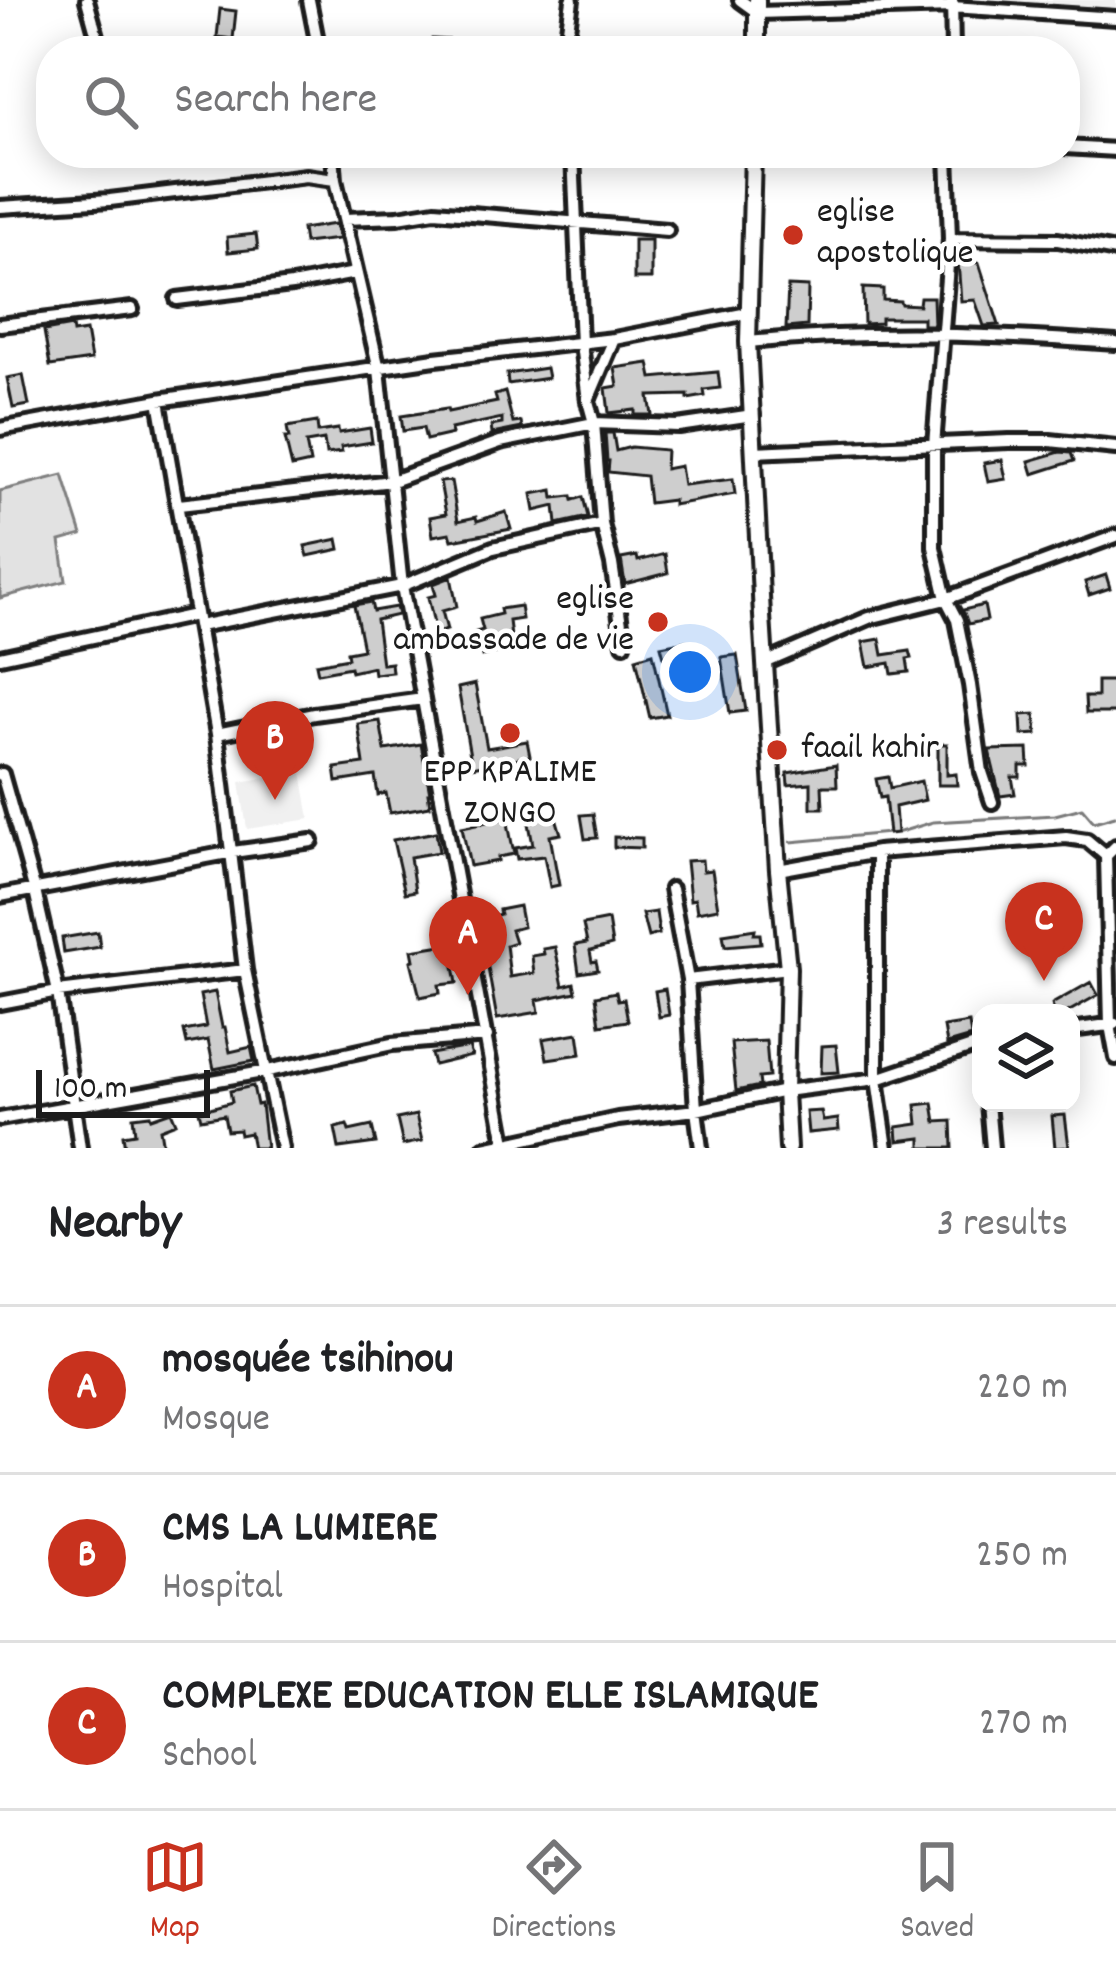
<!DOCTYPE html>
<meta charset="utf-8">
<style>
:root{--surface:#fff;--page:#f6f6f6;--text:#202124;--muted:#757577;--line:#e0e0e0;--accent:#c8321e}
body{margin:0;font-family:Dekko,sans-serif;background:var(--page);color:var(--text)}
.controls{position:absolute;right:36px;bottom:36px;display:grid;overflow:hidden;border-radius:24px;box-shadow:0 6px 30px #0003}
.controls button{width:108px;height:108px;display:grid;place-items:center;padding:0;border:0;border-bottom:3px solid var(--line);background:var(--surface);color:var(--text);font:60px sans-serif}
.scale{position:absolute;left:36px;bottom:30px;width:174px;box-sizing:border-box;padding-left:12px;border:6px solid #1c1c1c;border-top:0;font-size:33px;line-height:42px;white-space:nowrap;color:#1c1c1c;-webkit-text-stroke:9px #fff;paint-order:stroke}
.you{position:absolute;left:690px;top:672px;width:42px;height:42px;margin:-30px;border:9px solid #fff;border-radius:50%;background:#1a73e8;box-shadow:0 0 0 18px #1a73e833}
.badge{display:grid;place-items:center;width:78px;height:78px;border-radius:50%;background:var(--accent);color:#fff;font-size:39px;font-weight:700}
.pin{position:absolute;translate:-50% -99px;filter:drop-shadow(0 3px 6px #0008)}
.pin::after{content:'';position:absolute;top:63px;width:42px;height:36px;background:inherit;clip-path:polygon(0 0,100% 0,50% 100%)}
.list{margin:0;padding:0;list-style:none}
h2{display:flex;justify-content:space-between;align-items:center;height:156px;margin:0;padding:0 48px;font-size:51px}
h2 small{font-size:39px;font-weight:400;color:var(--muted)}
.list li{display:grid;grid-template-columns:78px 1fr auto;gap:36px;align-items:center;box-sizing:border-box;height:168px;padding:0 48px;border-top:3px solid var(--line)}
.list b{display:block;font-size:45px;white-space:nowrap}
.list p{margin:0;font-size:39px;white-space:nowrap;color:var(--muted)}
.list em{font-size:39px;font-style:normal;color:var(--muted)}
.icon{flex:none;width:66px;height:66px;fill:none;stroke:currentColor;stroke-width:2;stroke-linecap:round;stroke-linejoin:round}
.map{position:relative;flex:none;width:1116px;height:1148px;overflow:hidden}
.search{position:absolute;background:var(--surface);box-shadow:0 6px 30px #0003;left:36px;right:36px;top:36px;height:132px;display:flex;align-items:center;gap:30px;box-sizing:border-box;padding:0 42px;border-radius:48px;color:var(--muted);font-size:45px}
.sheet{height:660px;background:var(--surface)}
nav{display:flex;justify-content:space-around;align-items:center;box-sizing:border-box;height:168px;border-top:3px solid var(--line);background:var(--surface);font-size:33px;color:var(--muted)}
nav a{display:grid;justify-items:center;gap:6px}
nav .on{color:var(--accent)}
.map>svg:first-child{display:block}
.built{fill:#f0f0f0}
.green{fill:#e2e2e2;stroke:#7f7f7f;stroke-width:3}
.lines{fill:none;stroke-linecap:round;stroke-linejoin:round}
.stream{stroke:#7a7a7a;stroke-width:3}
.building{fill:#cecece;stroke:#1c1c1c;stroke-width:3}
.minor-casing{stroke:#1c1c1c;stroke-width:20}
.tertiary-casing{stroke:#1c1c1c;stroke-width:22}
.minor{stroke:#fff;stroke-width:10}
.tertiary{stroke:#fff;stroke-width:14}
.poi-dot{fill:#c8321e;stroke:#fff;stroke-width:4.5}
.labels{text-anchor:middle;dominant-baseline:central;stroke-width:9;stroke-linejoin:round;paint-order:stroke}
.poi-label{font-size:36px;fill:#1c1c1c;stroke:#fff;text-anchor:start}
</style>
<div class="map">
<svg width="1116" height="1148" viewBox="0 0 1116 1148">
<rect width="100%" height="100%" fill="#fff"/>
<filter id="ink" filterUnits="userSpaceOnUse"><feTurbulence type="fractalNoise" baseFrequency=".00833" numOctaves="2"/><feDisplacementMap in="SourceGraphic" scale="24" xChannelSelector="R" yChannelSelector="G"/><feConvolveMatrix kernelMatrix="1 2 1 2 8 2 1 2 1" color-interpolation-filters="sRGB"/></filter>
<g filter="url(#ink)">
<path class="built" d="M959,0H1116V28L959,19Z
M302,772L310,819L247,829L240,782Z"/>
<path class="green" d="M63,475L82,535L60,541L66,581L0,598V491Z"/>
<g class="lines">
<path class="stream" d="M791,842L900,832L933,822L1055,815L1082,808L1094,822L1115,816"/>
</g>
<path class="building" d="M220,9L236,11L233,39L217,37Z
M432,39L476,41V51H431Z
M335,224L339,239L304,243L302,229Z
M256,234L258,249L228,252L227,237Z
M634,240H651V279H634Z
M958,261L979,263L999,325L984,326L975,300L961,301Z
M788,286L808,287L807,326L786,328Z
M863,288L883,289V300L900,301L901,304L919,305L920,297H933L934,325H923V318H881V323L864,324Z
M72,326L73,333L86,331L91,360L50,366L44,331Z
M649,363L652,378L718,372L720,388L704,390L705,396L688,399V395L649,396L652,415H635V410L609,413L606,388L618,386L615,368Z
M546,368L548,378L508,384L507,374Z
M23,375L29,405L13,408L7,378Z
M505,392L513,423L521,422L522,428L492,434L491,426L502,424V418L451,429L452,434L426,440L423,428L403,431L401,416L447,409L448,412L497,402L495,395Z
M317,422L318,432L338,429L339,433L370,428L372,442L341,447L342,452L326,454L324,440L306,443L310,463L292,467L285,438H289L287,427Z
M605,433H613L616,451L631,447L666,450L665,469L680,466L683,485L733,479L735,494L673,505V500L649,503L646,476L608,472L609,461H607Z
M1060,452L1071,453L1074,461L1033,474L1029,461Z
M1002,460L1006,479L988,482L984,463Z
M451,481L458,521L476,517L477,521L506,512L511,529L452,540L450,533L433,536L430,517L446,514L440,482Z
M553,490L554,498L572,496L573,500L583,497L588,517L557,524L555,506L535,511L532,494Z
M338,539L340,549L308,556L305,546Z
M665,554L668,573L625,584L621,559L637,556L638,561Z
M1106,575L1110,588L1089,595L1085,582Z
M451,577L457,607L442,611L447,630L436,633L428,597L436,595L433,584Z
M371,602L373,611L396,607L398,615L376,620L382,664L391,663L392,672L374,674L373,667L351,672L350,667L318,673L316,664L348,658L347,652L363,649L354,605Z
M984,605L987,620L968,624L963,610Z
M520,606L522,619L509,621L513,653L504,654L503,651L482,656L476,632L483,630L480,619L501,614L500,609Z
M880,639L883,655L910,651L912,658L907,659L909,672L892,674L890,663L868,667L863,642Z
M686,641L688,651L664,657L661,646Z
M653,653L667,715L650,718L636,658Z
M737,655L746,711L730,713L721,657Z
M1097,681H1115L1116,713H1086L1085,697H1097Z
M475,684L487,748L527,741L530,756L472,767L458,688Z
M1035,714L1037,734L1022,735L1021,715Z
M380,721L385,750L421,744L430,793H428L430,806L390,813L386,793L378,795L375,776L337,782L335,768L364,764L358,724Z
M938,744H947V775L956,774L957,785H938Z
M1028,749L1029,766H1020V777H1012L1015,794L1000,796L989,750Z
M836,765L837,786H822L823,808H811V783L788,785L787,773Z
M888,777L890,788L921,781L925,800L895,807L897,833L889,834L885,797L880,798L876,779Z
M555,814L561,834L550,836L559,885L550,887L544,856L517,859L515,848L533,845L528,818Z
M593,814L597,838L585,839L581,815Z
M507,818L514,854L498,857V861L470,866L462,827Z
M436,832L439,852L410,857L415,891L405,893L393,840Z
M614,837L642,838V848L614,847Z
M702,860L703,871L712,870L718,908L697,912L695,899L690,900L686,861Z
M1050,903L1052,919L1013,923L1012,906Z
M519,906L523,927L511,930L515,942L506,945L510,977L534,973L532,956L544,954L543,949L555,947L563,986L574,983L576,992L537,1000L539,1012L497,1019L483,940L489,939L483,920L500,914L499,910Z
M656,912L659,934L648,937L642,914Z
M608,920L612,945L590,951L592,962L596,961L598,970L579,973L575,945L587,943L583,925Z
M755,929L754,934H760L761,943L725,946L723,934Z
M98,932L100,947L64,953L62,938Z
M454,943L458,960L453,961L457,983L439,985L440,993L420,997L411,961L414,960L412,950Z
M1091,982L1098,995L1066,1013H1054L1052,1004Z
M665,989L669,1015L659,1017L655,991Z
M215,992L222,1027H225L230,1052L251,1047L254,1061L214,1069L208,1040L187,1044L184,1031L206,1027L200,995Z
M616,992L618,1000L624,999L628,1021L600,1025L596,996Z
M969,1023L971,1037L947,1044L944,1027Z
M578,1033L581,1054L547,1059L543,1039Z
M766,1041L769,1077L759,1078L760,1086L736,1091L731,1043Z
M836,1045L839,1072L821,1073L822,1046Z
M469,1047L472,1056L434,1065L431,1054Z
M253,1086L257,1105L261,1104L266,1148H253L250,1133L240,1135L239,1130L227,1131L224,1115L201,1119L199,1111L232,1102L230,1091Z
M933,1103L936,1122L952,1121L953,1148H921V1138L898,1141L897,1127L918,1124L916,1105Z
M171,1111L176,1123L160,1129L163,1147L125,1148L123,1135L135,1133L133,1117L150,1115L151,1118Z
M821,1111L823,1121L838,1119L839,1130L808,1133L806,1112Z
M416,1115L422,1141L403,1145L397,1119Z
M1065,1115L1069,1147L1055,1148L1052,1116Z
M347,1125L349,1131L372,1126L376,1143L339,1148L335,1128Z"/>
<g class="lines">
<defs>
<path id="minor" d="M87,0L101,51
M309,0L319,51
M740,0L758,13L952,7L1116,18
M952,0L953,51
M565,51L572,0
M1065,147L1116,150
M333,153L335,180L379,369L402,586L506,1148
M573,153L581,344L588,401L594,423L602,524L612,564L624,644
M947,153L950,239L934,446V547L946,599L957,620L970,685L982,772L992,802
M0,207L110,200L306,176L335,180
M344,219L398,217L435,211L667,230
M950,239L1058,240L1116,251
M177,299L292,285L355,273
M0,325L132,309
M748,342C871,330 993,334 1116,343
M589,398L614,339
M159,400L217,734L245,970L282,1148
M0,429L159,400L435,359L614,339L748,313
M753,452L1009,441H1050L1116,448
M179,505L392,481L500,442L594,423L678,426L753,415
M199,626L402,586L493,548L602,524
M0,657L195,615
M765,663L869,618L946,599L1116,536
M217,734L314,714L423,699
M0,775L2,774L35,891L58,992L80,1148
M1116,846L1106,856L1110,1025L1116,1058
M877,852V1079L887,1148
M778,870L877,852L1066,837L1087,840L1106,856
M671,889L688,980L696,1110L701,1148
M0,896L233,852L312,841
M688,980L788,968
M0,1003L58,992L245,970
M1071,1030L1115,1024
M988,1103L992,1148
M0,1119L268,1071L392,1044L487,1036
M484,1148L618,1119L696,1110L785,1091L877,1079L981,1044"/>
<path id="tertiary" d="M757,51V0
M753,153L748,342L762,616L778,870L788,968L785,1091L788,1148"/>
</defs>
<use href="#minor" class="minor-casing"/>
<use href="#tertiary" class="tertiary-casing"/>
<use href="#minor" class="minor"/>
<use href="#tertiary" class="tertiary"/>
</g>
</g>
<g class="poi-dot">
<circle cx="793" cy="235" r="12"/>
<circle cx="658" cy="622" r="12"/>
<circle cx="510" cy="733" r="12"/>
<circle cx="777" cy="750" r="12"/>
</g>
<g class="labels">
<g class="poi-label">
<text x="817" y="214">eglise<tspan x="817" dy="41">apostolique</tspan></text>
<text x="634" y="601" text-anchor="end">eglise<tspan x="634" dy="41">ambassade de vie</tspan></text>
<text x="801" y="750">faail kahir</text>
<text x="510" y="774" text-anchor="middle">EPP KPALIME<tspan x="510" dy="41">ZONGO</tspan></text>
</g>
</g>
</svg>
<div class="controls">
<button><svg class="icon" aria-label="layers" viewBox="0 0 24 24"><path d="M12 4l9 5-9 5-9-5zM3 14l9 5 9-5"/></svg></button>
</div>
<div class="scale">100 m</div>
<div class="you"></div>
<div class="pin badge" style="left:468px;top:995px">A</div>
<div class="pin badge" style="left:275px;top:800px">B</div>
<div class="pin badge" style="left:1044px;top:981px">C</div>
<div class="search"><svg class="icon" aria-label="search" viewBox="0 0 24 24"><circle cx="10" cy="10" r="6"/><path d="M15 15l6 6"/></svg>Search here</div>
</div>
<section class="sheet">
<h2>Nearby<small>3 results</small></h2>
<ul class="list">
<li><span class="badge">A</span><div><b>mosquée tsihinou</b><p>Mosque</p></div><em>220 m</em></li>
<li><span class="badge">B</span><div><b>CMS LA LUMIERE</b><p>Hospital</p></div><em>250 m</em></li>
<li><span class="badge">C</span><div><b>COMPLEXE EDUCATION ELLE ISLAMIQUE</b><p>School</p></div><em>270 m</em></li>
</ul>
</section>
<nav>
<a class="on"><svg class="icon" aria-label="map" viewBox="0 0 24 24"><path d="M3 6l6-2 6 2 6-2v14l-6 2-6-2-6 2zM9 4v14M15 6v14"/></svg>Map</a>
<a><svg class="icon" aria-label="directions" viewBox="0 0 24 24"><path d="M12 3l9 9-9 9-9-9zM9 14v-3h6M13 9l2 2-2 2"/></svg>Directions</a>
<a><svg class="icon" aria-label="saved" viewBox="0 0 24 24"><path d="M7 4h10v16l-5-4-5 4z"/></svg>Saved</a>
</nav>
